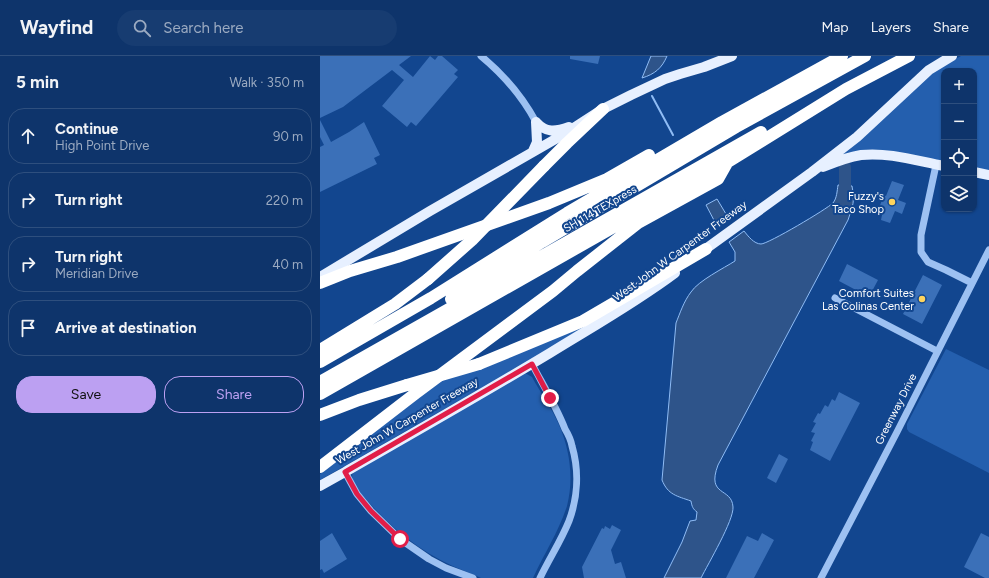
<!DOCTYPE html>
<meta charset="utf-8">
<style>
:root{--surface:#0e346b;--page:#173c71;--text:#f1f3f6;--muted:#9baac1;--line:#2e4f7e;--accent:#bca0f2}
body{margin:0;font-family:Figtree,sans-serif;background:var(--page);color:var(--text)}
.controls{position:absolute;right:12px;top:12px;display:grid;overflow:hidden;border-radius:8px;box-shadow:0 1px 3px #0004}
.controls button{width:36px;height:36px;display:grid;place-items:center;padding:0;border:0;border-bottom:1px solid var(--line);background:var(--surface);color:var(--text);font:20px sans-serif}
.stop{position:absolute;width:12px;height:12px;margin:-9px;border:3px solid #e11d48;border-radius:50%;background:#fff}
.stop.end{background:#e11d48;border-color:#fff;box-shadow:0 1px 4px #0008}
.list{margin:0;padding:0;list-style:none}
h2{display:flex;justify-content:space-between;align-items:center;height:52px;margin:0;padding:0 16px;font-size:17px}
h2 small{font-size:13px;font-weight:400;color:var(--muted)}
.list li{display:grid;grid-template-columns:26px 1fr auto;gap:12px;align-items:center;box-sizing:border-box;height:56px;margin:0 8px 8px;padding:0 8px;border:1px solid var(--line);border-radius:16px}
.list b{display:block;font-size:15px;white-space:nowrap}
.list p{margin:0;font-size:13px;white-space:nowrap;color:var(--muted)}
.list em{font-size:13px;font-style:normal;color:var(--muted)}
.actions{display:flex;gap:8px;padding:12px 16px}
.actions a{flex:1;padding:9px 0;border:1px solid var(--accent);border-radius:16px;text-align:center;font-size:14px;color:var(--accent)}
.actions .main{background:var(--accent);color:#111}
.icon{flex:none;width:22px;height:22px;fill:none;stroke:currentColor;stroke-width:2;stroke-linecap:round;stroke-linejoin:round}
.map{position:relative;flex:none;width:669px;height:522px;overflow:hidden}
header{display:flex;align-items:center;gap:24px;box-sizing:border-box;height:56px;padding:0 20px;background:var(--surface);border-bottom:1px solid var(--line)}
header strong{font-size:19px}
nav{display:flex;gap:22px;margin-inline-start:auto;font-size:14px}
.search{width:280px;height:36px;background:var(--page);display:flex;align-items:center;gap:10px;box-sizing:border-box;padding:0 14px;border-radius:22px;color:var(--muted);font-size:15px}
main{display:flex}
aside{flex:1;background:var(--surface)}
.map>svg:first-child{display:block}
.green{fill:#245fae}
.water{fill:#2e548a;stroke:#8fbcf5}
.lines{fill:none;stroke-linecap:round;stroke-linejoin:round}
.stream{stroke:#8fbcf5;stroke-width:2}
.river{stroke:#2e548a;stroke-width:12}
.building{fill:#3b70b8}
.minor{stroke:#9dc1f2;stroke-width:7}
.major{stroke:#e7f0ff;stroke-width:10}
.highway{stroke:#fff;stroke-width:12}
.highway-bridge{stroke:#fff;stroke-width:12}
.route{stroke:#e11d48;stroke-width:5}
.poi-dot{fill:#ffd45d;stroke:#12468f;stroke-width:1.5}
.labels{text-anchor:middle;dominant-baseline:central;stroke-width:4;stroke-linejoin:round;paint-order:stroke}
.poi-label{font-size:11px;fill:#fff;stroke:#12468f;text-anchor:end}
.street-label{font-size:11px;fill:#fff;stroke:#12468f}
</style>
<header>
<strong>Wayfind</strong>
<div class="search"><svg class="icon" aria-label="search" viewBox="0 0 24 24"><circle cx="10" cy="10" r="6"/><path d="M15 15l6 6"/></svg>Search here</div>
<nav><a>Map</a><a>Layers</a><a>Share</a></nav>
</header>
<main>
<aside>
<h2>5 min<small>Walk · 350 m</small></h2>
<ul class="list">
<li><svg class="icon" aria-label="ahead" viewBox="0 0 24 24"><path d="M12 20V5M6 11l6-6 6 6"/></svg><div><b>Continue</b><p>High Point Drive</p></div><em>90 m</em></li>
<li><svg class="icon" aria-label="right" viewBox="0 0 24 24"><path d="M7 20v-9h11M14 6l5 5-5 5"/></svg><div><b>Turn right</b></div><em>220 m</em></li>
<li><svg class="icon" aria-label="right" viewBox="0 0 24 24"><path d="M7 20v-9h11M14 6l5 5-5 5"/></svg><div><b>Turn right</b><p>Meridian Drive</p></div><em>40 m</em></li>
<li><svg class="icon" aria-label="arrive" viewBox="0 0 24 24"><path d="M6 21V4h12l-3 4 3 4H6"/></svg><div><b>Arrive at destination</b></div></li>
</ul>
<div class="actions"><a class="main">Save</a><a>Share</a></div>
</aside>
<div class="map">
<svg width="669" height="522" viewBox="0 0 669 522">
<rect width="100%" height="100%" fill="#12468f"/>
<path class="green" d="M641,0H669V116L654,113V15H624V107L522,100L521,98L597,30L619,12Z
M319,239L261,275L0,424V418L119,326Z
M626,293L669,314V417L589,376L587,373V368Z
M205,317L212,321C220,336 232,352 239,369C250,394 254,423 247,450C239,475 224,498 213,522C201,522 189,522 177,522C172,522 166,522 161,522C157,520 152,518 147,516C107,501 73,475 45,442C39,436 29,425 33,416Z"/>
<path class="water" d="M331,0H347C342,12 335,18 322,22Z
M518,129L532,130C535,146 533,149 528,164L398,409C386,441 412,431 413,451C414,464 388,508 381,522H344L362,486L370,465L376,464L377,456C373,453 372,451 371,445C357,440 348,439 342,424L356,267C360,257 364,245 371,236C378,225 404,212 415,205V196L409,186L424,175C428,180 434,188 441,188C448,188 507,153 513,147C517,142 517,135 518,129Z
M397,143L409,163L397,170L386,149Z"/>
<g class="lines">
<path class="stream" d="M332,40L353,79"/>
<path class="river" d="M523,145L525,140V111"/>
</g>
<path class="building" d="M0,0H91L79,9L93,21L110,0L115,4L118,0H122L138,14L134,18L138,21L96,70L91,66L87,71L62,50L84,24L72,14L23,51L0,62Z
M250,0H280L278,8L250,3Z
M0,64L11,86L29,76L44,66L60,99L54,102L57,108L0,136V91L4,89L0,81Z
M572,125L584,129L578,144L586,147L582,158L575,155L570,167L561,164L562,159L557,157L564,139L566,140Z
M527,208L558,224L549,241L519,225Z
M603,219L622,229L602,268L583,258Z
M519,336L540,347L510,405L490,394L493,386L491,385L495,377L491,376L496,367L493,366L498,357L500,358L505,349L508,351L512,343L515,345Z
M459,398L468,403L456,427L447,422Z
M292,469L301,474L291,494L295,508L301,506L306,522H264L262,511L282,472L284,473L285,470L290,473Z
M12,477L27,503L4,517L2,513L0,514V485Z
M442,477L454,484L434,522H406L427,480L438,485Z
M661,477L669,481V522H665L644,511Z"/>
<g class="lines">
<path class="minor" d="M161,0C184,19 202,40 216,66
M616,109L601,179V196L608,206L626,214L652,227
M515,242L617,295
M212,308C223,329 236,350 245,373C248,378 251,384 252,390C259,414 258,441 249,465C241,485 229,503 220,522
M25,416L37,438L51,455L80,483L109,503L126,512L153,522
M501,522L577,376L669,194"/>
<path class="major" d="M216,66C226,77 235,76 249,71
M213,95L217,86L216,66
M503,111C515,106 528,101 541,99C569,96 597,105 624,110
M654,116L669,119
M380,197L492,116L537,81L609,14L632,0
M0,221L110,155L246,77L283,53L311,39L345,23L360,18L384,11L412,0
M0,430L25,416C93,377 162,338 230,297C272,271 315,247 355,217"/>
<path class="highway" d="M224,110L247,87L283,53
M0,227L30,215L77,201L229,147L287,123L329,99
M131,243L222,186L416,71L545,0
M0,294L75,248L108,223
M0,306L111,242L247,157L402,66L522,0
M159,308L263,265L386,193
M0,326L441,76
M0,338L408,106L526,33L589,0
M0,359L39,344L87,329
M0,411L96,337L233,235L257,215L318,167L398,123L407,107"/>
<path class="highway-bridge" d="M108,223L152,184L224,110
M87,329L159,308"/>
</g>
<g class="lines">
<path class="route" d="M80,483L51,455L37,438L25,416L212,308L230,342"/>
</g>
<g class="poi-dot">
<circle cx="572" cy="146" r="4"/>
<circle cx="602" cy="243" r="4"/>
</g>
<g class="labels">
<g class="poi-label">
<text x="564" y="140">Fuzzy's<tspan x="564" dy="13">Taco Shop</tspan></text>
<text x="594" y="237">Comfort Suites<tspan x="594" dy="13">Las Colinas Center</tspan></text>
</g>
<g class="street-label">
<text transform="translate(280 153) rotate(-30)">SH 114 TEXpress</text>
<text transform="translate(360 195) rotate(-36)">West John W Carpenter Freeway</text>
<text transform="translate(576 353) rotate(-63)">Greenway Drive</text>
<text transform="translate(87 365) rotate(-30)">West John W Carpenter Freeway</text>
</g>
</g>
</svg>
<div class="controls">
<button>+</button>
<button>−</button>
<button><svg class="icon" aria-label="locate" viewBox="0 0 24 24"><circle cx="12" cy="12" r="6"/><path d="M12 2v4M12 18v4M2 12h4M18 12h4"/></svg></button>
<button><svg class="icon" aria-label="layers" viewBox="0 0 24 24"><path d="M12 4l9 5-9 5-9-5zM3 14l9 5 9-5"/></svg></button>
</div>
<div class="stop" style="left:80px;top:483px"></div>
<div class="stop end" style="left:230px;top:342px"></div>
</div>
</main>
